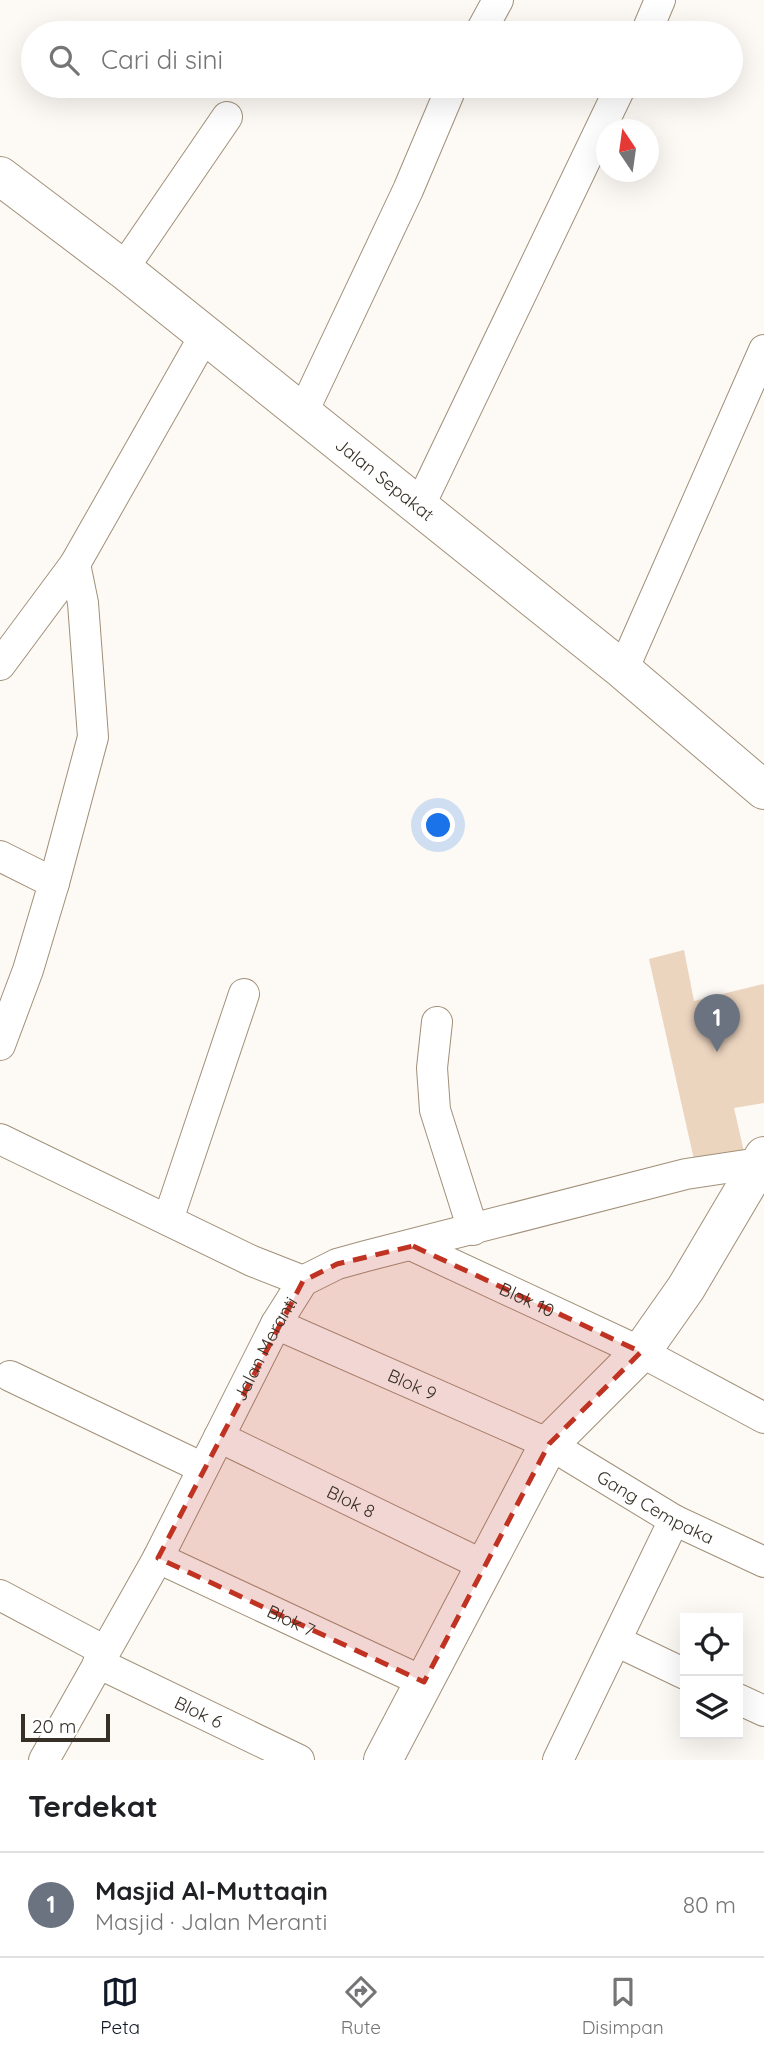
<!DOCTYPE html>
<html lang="id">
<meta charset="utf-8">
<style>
:root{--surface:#fff;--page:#f6f6f6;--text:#202124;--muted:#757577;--line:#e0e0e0;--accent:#111827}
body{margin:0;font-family:Quicksand,sans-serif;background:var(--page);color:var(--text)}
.controls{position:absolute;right:21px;bottom:21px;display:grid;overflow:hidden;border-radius:0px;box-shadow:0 7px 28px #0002}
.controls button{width:63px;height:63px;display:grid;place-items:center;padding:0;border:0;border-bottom:2px solid var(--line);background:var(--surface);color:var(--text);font:35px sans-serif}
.compass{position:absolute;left:596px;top:119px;width:63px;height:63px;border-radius:50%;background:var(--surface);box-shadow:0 7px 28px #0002;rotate:347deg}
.scale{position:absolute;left:21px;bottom:18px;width:89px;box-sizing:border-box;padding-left:7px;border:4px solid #373026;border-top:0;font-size:19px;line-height:24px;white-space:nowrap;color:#373026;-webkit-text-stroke:5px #fff;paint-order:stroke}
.you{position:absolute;left:439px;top:826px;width:24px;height:24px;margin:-18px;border:5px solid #fff;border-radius:50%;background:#1a73e8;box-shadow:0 0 0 10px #1a73e833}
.badge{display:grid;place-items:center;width:46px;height:46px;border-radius:50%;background:var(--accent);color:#fff;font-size:23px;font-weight:700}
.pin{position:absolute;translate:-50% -58px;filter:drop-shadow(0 2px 4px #0008)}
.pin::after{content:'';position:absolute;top:37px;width:24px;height:21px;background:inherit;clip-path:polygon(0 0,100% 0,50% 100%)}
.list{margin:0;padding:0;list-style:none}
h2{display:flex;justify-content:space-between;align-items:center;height:91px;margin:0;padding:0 28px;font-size:30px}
h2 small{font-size:23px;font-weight:400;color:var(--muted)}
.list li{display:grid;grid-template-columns:46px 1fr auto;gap:21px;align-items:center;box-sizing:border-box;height:105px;padding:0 28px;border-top:2px solid var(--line)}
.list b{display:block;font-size:26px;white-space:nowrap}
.list p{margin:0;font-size:23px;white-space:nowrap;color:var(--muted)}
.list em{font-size:23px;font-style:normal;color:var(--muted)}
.icon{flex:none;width:38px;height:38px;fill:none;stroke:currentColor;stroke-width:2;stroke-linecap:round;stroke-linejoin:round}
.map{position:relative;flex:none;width:764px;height:1760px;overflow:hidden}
.search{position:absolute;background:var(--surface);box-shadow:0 7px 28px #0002;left:21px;right:21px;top:21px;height:77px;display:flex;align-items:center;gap:18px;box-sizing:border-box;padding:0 24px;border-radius:38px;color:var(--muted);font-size:26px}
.sheet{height:196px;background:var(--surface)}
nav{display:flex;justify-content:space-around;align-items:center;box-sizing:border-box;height:98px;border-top:2px solid var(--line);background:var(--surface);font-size:19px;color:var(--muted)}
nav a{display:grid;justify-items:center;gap:4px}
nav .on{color:var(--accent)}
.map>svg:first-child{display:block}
.building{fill:#ecd5bf}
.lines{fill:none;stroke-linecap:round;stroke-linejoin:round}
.street-casing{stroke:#a19079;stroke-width:32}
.secondary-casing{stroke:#a19079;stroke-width:40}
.street{stroke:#fff;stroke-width:30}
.secondary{stroke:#fff;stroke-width:38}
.marked{fill:#c03322;fill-opacity:0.2;stroke:#c03322;stroke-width:5;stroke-dasharray:14 9;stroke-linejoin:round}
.labels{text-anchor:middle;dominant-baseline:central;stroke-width:7;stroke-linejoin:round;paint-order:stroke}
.street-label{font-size:18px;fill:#373026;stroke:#fff}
</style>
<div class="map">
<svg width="764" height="1760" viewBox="0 0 764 1760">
<rect width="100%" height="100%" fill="#fdf9f4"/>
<path class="building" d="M684,950L694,1001L763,984L764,986V1103L734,1108L744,1152L695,1164L649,959Z"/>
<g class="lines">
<defs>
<g id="street">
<path d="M480,33L498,0"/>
<path d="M646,33L660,0"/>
<path d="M123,269L227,117"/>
<path d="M302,414L408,190L452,86"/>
<path d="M419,507L621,86"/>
<path d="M0,665L75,564L205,335"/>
<path d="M623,670L764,350"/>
<path d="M0,856L54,883L28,970L0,1045"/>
<path d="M54,883L93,737L83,603L75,564"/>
<path d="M437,1022L432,1068L435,1110L473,1230"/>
<path d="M0,1139L252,1261L303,1281"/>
<path d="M168,1220L244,994"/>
<path id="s1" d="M413,1246L641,1352L764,1418"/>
<path id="s2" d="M276,1324L549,1444L674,1520L764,1562"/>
<path d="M10,1376L203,1468"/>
<path id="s3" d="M219,1437L483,1565"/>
<path id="s4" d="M158,1558L424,1682"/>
<path d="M0,1595L105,1651"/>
<path d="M616,1641L685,1674"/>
<path id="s5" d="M98,1663L299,1760"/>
<path d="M738,1699L764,1711"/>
<path id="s6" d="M44,1760L158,1558L276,1324L303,1281L337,1264L366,1256L686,1174L759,1163L764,1167"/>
<path d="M558,1760L674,1520"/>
</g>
<g id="secondary">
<path id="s7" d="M0,176L123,269L623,670L764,790"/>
<path d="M383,1760L549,1444L641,1352L686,1288L764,1156"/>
</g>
</defs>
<use href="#street" class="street-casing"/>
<use href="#secondary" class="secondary-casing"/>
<use href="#street" class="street"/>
<use href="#secondary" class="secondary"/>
</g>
<path class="marked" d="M413,1246L641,1352L549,1444L424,1682L158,1558L303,1281L337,1264Z"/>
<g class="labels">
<g class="street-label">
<text stroke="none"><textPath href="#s7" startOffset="490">Jalan Sepakat</textPath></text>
<text stroke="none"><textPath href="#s1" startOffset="126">Blok 10</textPath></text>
<text stroke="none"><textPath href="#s6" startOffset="467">Jalan Meranti</textPath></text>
<text stroke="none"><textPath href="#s2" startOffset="149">Blok 9</textPath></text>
<text stroke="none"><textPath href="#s3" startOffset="147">Blok 8</textPath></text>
<text stroke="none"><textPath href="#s2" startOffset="422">Gang Cempaka</textPath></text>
<text stroke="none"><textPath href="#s4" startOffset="147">Blok 7</textPath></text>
<text stroke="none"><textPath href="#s5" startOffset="112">Blok 6</textPath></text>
</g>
</g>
</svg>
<div class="controls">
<button><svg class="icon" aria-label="locate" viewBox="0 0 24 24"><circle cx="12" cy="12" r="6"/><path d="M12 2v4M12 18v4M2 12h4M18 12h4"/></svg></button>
<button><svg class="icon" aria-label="layers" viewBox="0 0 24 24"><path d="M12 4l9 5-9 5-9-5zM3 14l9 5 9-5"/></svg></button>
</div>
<svg class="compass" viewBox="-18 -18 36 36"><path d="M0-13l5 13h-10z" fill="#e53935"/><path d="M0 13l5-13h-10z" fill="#757577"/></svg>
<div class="scale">20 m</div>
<div class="you"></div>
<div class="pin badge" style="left:717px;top:1052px;background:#6b7280">1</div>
<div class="search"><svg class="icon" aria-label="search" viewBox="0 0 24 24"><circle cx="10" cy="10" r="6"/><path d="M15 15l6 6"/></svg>Cari di sini</div>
</div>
<section class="sheet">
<h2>Terdekat<small></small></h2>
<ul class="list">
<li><span class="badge" style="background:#6b7280">1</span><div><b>Masjid Al-Muttaqin</b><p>Masjid · Jalan Meranti</p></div><em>80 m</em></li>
</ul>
</section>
<nav>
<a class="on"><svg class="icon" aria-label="map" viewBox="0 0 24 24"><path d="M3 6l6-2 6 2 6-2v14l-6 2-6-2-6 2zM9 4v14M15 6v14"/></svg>Peta</a>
<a><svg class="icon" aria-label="directions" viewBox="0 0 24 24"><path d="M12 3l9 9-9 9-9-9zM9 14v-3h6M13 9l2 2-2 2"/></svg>Rute</a>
<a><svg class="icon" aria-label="saved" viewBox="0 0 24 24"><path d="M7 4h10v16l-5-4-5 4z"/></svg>Disimpan</a>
</nav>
